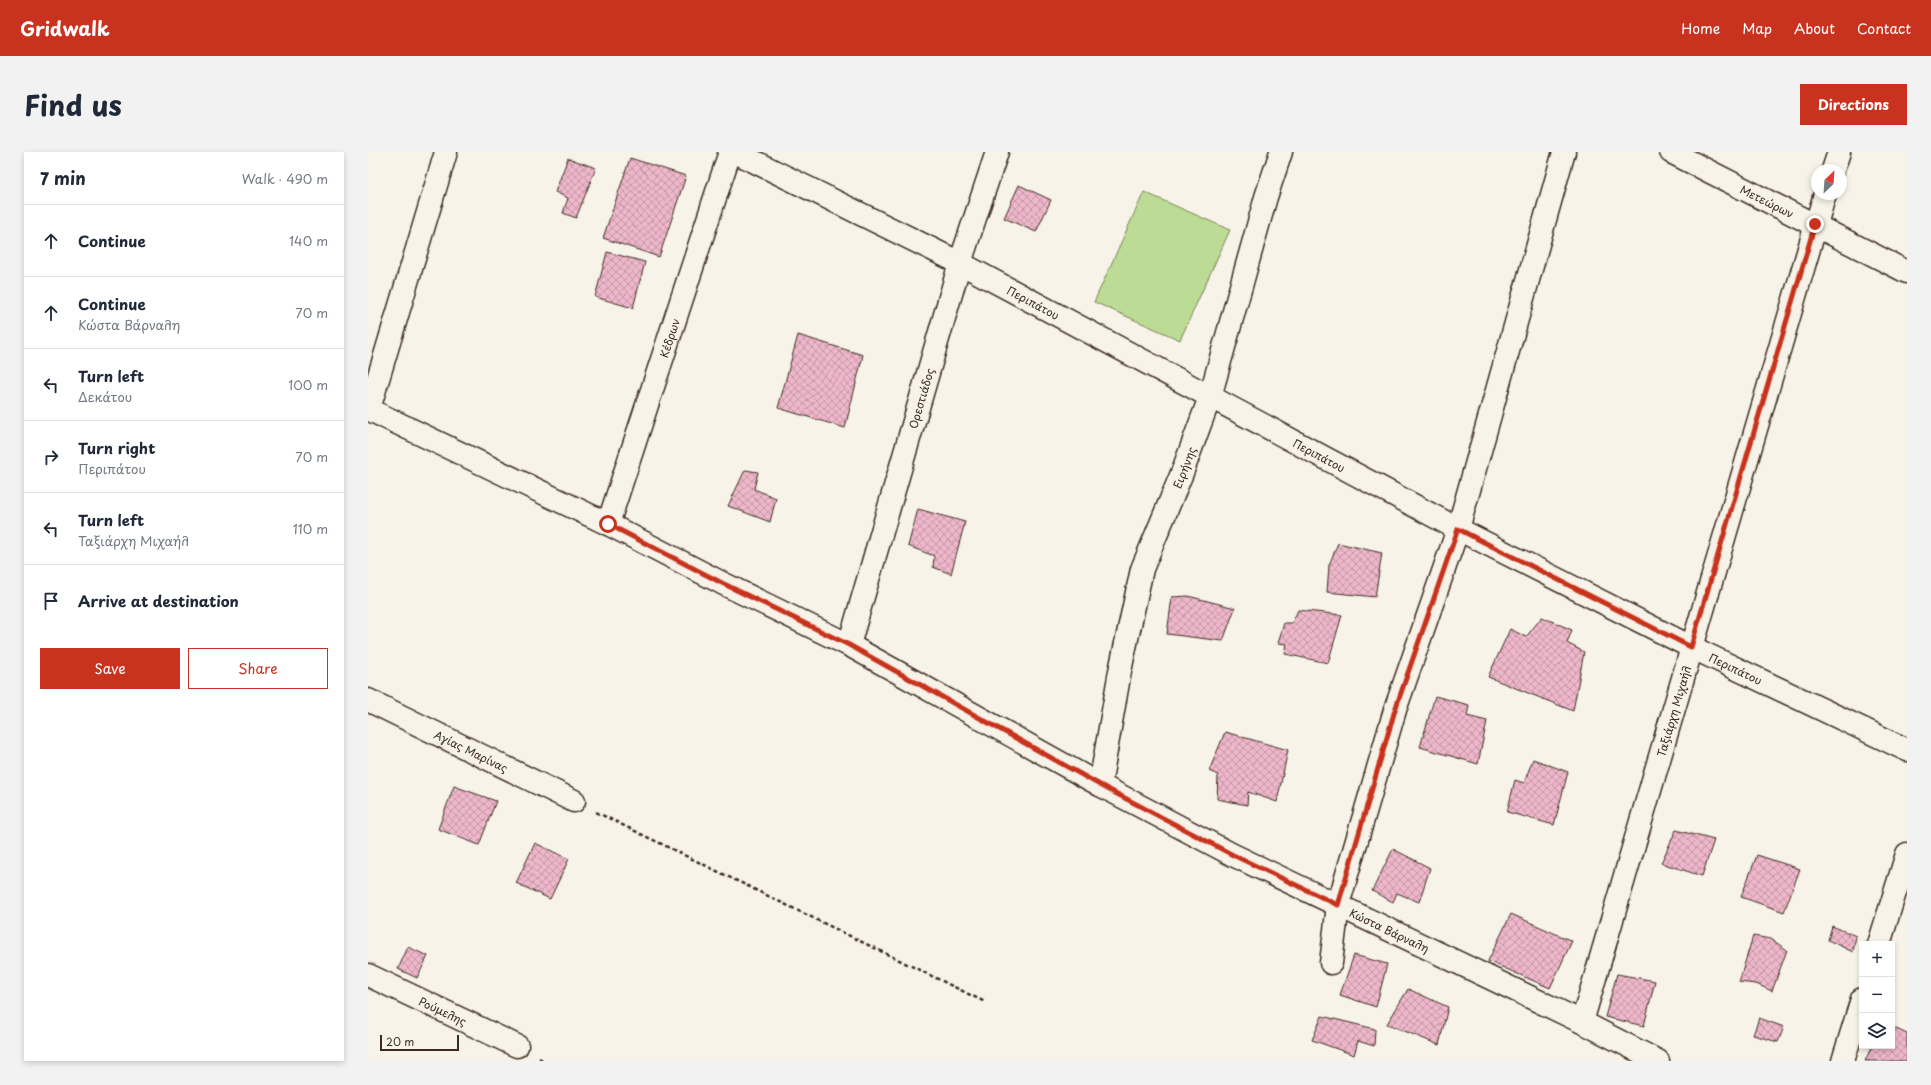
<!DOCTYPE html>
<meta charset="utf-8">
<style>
:root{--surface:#fff;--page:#f2f2f3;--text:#1f2937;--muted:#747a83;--line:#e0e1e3;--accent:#c8321e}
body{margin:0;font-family:"Playpen Sans",sans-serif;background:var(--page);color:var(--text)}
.controls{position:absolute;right:12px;bottom:12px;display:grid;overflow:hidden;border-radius:0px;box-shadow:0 2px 6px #0003}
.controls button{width:36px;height:36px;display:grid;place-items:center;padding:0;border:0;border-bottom:1px solid var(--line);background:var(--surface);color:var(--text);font:20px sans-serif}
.compass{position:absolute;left:1443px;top:12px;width:36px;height:36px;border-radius:50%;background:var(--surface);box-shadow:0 2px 6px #0003;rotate:25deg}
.scale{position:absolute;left:12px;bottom:10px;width:79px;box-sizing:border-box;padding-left:4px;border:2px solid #3b2a1e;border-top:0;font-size:11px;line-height:14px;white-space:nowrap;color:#3b2a1e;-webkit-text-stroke:3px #f7f3e8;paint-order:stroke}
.stop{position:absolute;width:12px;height:12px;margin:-9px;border:3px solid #c8321e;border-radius:50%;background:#fff}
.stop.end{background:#c8321e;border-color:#fff;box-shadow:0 1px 4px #0008}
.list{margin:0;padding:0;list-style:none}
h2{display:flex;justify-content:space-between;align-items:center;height:52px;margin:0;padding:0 16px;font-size:17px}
h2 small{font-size:13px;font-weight:400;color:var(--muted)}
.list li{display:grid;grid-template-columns:26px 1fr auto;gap:12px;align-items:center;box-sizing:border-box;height:72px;padding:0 16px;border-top:1px solid var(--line)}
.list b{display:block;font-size:15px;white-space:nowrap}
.list p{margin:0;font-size:13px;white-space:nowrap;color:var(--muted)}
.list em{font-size:13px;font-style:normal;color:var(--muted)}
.actions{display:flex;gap:8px;padding:12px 16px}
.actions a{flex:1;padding:9px 0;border:1px solid var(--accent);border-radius:0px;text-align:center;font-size:14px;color:var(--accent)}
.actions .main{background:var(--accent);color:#fff}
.icon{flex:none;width:22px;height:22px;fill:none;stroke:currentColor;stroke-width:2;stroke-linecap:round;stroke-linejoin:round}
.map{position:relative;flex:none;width:1539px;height:909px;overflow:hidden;border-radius:0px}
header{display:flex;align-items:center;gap:24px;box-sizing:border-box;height:56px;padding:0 20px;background:var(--accent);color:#fff}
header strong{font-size:19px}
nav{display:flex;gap:22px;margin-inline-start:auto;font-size:14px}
.intro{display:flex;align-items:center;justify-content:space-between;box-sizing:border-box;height:96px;padding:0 24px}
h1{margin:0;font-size:28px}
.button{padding:10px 18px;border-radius:0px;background:var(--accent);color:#fff;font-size:14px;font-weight:700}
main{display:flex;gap:24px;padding:0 24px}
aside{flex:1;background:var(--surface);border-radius:0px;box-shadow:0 2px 6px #0003}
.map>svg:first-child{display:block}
.green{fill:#bcdb94;stroke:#7c8259}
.building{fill:url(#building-cross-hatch);stroke:#3b2a1e}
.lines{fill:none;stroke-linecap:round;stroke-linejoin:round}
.minor-casing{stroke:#3b2a1e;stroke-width:25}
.path{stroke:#3b2a1e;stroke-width:2.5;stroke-dasharray:4 3;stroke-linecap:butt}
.minor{stroke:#f7f3e8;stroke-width:22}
.route{stroke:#c8321e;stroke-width:5}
.labels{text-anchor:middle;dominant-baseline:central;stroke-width:3.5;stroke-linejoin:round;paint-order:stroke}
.street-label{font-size:11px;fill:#3b2a1e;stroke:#f7f3e8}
</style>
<header>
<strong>Gridwalk</strong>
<nav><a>Home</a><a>Map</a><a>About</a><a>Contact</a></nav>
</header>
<div class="intro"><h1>Find us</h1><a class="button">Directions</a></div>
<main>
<aside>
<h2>7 min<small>Walk · 490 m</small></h2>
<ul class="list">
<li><svg class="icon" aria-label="ahead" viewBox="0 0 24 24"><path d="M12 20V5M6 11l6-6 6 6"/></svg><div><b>Continue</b></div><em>140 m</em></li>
<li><svg class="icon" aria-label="ahead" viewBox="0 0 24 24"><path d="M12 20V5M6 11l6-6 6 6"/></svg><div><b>Continue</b><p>Κώστα Βάρναλη</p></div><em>70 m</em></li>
<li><svg class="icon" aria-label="left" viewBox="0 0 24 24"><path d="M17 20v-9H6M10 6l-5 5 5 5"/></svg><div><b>Turn left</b><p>Δεκάτου</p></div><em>100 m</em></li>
<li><svg class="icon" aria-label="right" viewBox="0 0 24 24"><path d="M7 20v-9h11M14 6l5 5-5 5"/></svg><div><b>Turn right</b><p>Περιπάτου</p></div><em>70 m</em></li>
<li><svg class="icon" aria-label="left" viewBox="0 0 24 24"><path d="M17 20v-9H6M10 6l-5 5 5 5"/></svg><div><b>Turn left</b><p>Ταξιάρχη Μιχαήλ</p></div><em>110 m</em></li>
<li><svg class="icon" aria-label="arrive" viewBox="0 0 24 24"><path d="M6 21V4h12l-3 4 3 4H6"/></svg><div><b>Arrive at destination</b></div></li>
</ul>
<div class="actions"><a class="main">Save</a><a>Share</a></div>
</aside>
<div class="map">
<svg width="1539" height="909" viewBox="0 0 1539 909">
<defs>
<pattern id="building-cross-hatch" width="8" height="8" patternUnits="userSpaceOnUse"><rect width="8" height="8" fill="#efb7cb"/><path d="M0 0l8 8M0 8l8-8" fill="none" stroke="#c395a4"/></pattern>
</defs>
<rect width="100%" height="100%" fill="#f7f3e8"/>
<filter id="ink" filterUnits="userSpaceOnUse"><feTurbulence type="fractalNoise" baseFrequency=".025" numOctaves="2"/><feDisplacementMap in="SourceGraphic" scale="8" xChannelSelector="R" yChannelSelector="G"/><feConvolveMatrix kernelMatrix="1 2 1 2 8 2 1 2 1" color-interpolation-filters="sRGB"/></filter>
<g filter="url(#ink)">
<path class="green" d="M776,40L862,78L812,188L726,150Z"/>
<path class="building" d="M200,6L228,16L208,66L195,61L200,46L187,40Z
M262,6L318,24L291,105L235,86Z
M651,33L683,48L668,80L636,66Z
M239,100L277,110L265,156L227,145Z
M430,183L495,203L477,276L410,256Z
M377,318L390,320L386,337L408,346L402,370L360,354Z
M550,357L597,370L583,422L565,415L566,404L540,394Z
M970,391L1014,401L1007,445L959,440L961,413Z
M820,444L867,456L855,489L799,482L804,445Z
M930,458L974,463L960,511L917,502L919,492L910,491L916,471H924Z
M1174,465L1204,478L1199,491L1216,500L1205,559L1120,525L1142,477L1158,485Z
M1067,544L1101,553L1099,564L1119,569L1110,612L1052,595Z
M857,580L920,598L909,650L880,640L879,653L849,647L850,623L841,619Z
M1165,607L1200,620L1186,673L1139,660L1147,628L1156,631Z
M86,634L128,649L111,693L70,677Z
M1308,678L1346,688L1334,724L1293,711Z
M167,691L201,707L182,747L148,731Z
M1025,697L1062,716L1051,750L1029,741L1025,750L1004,739Z
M1389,703L1432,717L1416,760L1373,745Z
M1143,762L1204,789L1182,836L1120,809Z
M1464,774L1488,784L1485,800L1460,788Z
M1385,784L1403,787L1419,798L1404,839L1388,832L1371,830Z
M40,795L60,804L49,826L30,817Z
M986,803L1019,812L1008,855L972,843Z
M1249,822L1287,829L1276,874L1237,865Z
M1040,837L1080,855L1071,893L1019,872Z
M954,864L1007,877L1006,894L990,889L986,903L944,888Z
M1391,866L1416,875L1410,890L1385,883Z
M1524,875L1539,882V909H1497L1504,894H1524Z"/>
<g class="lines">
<defs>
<g id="minor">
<path id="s1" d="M367,0L592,111L1090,377L1323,495L1539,598"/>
<path id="s2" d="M1303,0L1539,120"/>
<path d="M1465,18L1471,0"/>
<path id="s3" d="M0,257L240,372L354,431L481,493L732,633L865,703L1214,870L1290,909"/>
<path d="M1,257L78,0"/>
<path id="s4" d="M240,372L362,0"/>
<path id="s5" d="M481,493L592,111L629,0"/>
<path id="s6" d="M0,548L206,649"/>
<path id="s7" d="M732,633L752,519L774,417L814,321L842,245L898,45L913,0"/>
<path d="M1511,792L1539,702"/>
<path d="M963,811L970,753L1027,558L1090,377L1196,0"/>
<path id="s8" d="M0,823L149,894"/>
<path id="s9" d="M1214,870L1457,42"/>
<path d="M1475,909L1494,847"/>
</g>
</defs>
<use href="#minor" class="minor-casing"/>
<path class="path" d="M228,660L617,850
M171,906L176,909"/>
<use href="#minor" class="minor"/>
</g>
</g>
<g class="lines" filter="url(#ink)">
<path class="route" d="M240,372L354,431L481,493L732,633L865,703L970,753L1027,558L1090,377L1323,495L1447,72"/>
</g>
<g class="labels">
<g class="street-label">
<text stroke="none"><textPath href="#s2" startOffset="108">Μετεώρων</textPath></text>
<text stroke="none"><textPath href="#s1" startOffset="334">Περιπάτου</textPath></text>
<text stroke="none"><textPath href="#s4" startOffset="196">Κέδρων</textPath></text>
<text stroke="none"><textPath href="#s5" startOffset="257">Ορεστιάδος</textPath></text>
<text stroke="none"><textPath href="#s1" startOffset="658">Περιπάτου</textPath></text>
<text stroke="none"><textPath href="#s7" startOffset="330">Ειρήνης</textPath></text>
<text stroke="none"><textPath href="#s1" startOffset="1126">Περιπάτου</textPath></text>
<text stroke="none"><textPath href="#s9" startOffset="324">Ταξιάρχη Μιχαήλ</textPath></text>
<text stroke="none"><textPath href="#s6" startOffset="115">Αγίας Μαρίνας</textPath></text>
<text stroke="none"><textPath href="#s3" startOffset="1147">Κώστα Βάρναλη</textPath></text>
<text stroke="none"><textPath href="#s8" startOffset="83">Ρούμελης</textPath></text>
</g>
</g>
</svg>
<div class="controls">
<button>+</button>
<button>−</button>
<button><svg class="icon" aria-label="layers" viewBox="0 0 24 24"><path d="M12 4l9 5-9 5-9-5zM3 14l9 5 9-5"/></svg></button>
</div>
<svg class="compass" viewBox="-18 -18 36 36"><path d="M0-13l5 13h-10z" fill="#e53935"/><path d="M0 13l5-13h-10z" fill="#747a83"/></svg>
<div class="scale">20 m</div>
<div class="stop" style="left:240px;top:372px"></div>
<div class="stop end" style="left:1447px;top:72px"></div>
</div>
</main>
